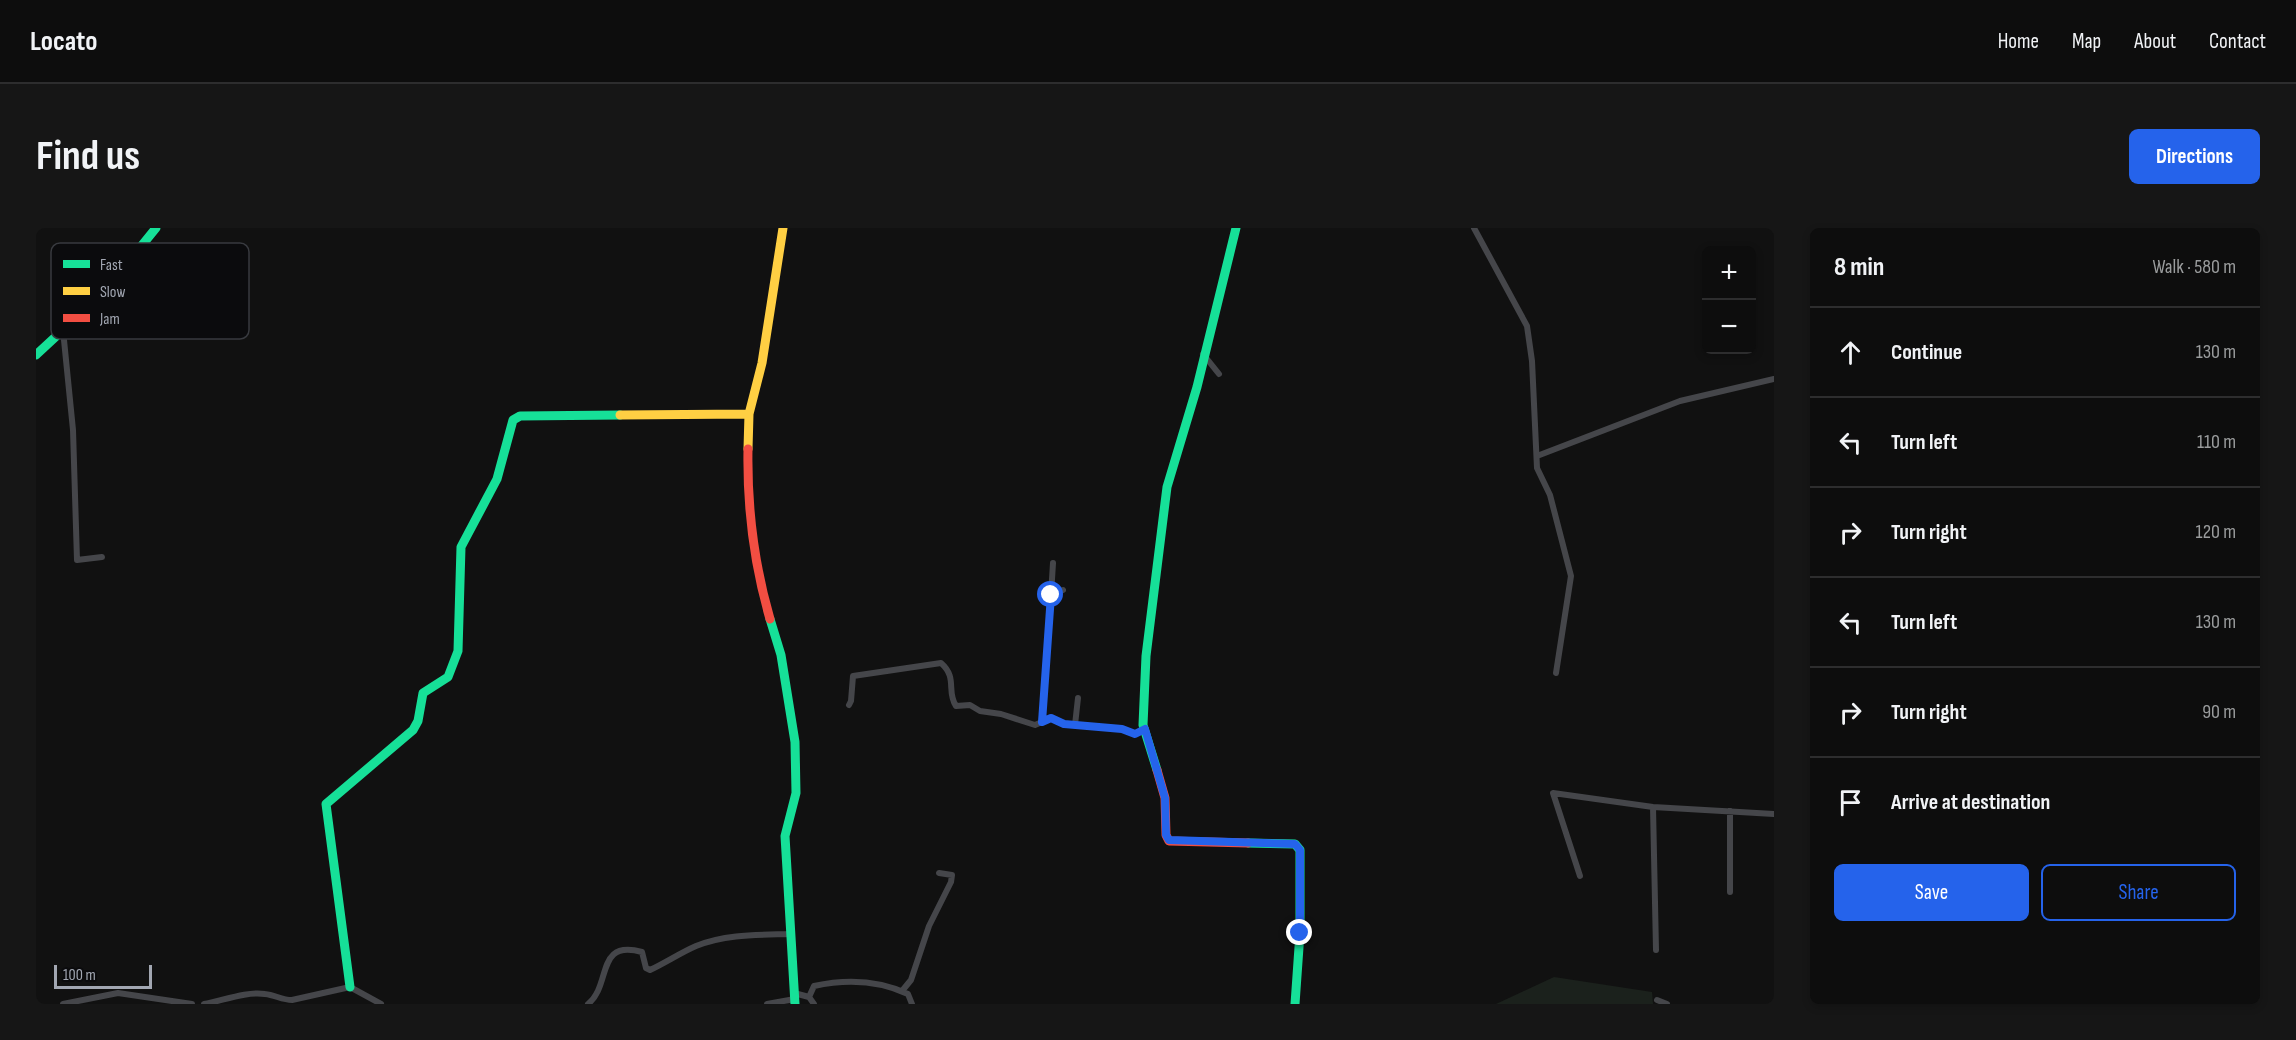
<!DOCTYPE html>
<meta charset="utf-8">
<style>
:root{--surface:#0d0d0d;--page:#161616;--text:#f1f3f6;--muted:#9a9c9d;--line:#2d2d2e;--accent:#2563eb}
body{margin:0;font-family:"Sofia Sans Condensed",sans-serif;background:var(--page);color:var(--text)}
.controls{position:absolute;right:18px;top:18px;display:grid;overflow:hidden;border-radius:9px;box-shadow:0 3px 9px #0003}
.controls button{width:54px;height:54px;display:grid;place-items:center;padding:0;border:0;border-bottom:2px solid var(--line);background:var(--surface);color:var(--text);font:30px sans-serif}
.scale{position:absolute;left:18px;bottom:15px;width:98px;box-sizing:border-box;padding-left:6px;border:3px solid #a2a7b2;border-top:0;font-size:16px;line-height:21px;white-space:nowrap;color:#a2a7b2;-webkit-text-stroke:4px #0b0b0d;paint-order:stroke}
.stop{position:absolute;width:18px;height:18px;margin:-14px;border:4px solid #2563eb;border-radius:50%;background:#fff}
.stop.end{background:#2563eb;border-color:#fff;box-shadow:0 2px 6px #0008}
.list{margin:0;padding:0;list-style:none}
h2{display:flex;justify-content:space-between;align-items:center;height:78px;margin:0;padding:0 24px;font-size:26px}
h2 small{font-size:20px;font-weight:400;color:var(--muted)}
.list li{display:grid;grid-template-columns:39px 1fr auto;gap:18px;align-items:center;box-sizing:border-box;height:90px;padding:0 24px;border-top:2px solid var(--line)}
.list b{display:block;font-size:22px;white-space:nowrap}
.list em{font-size:20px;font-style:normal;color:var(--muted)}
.actions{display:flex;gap:12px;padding:18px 24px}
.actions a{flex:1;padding:14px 0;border:2px solid var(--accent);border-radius:9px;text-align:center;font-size:21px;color:var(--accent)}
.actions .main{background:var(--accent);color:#fff}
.icon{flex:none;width:33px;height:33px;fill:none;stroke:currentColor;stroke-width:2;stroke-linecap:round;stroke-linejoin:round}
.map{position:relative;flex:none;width:1738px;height:776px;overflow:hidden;border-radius:9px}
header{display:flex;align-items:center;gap:36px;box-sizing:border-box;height:84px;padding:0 30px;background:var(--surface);border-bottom:2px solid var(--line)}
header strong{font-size:28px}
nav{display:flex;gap:33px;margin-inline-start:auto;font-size:21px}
.intro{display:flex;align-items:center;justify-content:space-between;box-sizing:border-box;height:144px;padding:0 36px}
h1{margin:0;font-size:42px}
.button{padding:15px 27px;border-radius:9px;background:var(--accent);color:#fff;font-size:21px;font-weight:700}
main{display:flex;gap:36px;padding:0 36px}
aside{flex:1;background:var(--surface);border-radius:9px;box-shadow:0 3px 9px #0003}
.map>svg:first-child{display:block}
.green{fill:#1b211c}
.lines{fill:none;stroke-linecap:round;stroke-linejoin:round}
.street{stroke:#45464a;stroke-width:6}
.fast{stroke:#16e098;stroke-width:9}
.slow{stroke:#ffcf43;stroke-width:9}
.jam{stroke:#f24e42;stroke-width:9}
.route{stroke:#2563eb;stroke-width:8}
.key{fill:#0b0b0d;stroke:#383a3f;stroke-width:1.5}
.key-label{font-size:16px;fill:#a2a7b2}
</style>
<header>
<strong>Locato</strong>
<nav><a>Home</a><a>Map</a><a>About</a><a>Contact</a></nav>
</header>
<div class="intro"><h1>Find us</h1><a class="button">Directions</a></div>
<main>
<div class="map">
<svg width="1738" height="776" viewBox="0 0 1738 776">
<rect width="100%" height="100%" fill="#111"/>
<path class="green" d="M1518,749L1616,764L1617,776H1460Z"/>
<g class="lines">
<path class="street" d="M1438,0L1491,98L1496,133L1501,240L1514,267L1535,348L1520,445
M27,102L37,202L41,332L66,329
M1167,126L1183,146
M1501,228L1644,173L1738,151
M1015,367L1017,335
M813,477L815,473L817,448L905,435C922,450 910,463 920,478L934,477L944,483L965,486L999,497L1015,490L1028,496L1086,501L1099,506L1109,501
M1006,494L1015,367L1027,362
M1039,497L1042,470
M1617,579L1620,722
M1694,583V664
M1544,648L1517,565L1617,579L1738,586
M866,763L875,752L893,698L915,654L916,647L903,645
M758,765L773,769L778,776
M773,769L778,758C810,751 842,752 872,766L876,776
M1621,772L1631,776
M27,776L82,765L156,776
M168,776C186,773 210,763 229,766C239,767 246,772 256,772L314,759L345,776
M552,776C576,757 559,711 606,724L610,740L614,742C629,735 644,725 660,718C690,706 722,707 754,706
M731,776L759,771"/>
<path class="fast" d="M0,127L68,64L120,0
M734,391L745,427L759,514L760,565L749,608L759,776
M1121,542L1107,497L1110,428L1131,259L1161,159L1200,0
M1212,615L1259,616L1264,622V705L1259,776
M314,759L290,576L377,502L382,493L387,465L412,449L422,423L425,319L461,251L477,192L484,188L584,187"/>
<path class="slow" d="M584,187L713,186
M712,221L713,186L726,135L747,0"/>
<path class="jam" d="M712,221C711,279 718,336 734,391
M1121,542L1129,570L1130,607L1133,613L1212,615"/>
</g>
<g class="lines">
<path class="route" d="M1015,367L1006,494L1015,490L1028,496L1086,501L1099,506L1109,501L1129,570L1130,607L1133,612L1259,616L1264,622V705"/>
</g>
<rect x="15" y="15" width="198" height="96" rx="9" class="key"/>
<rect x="27" y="32" width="27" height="8" fill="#16e098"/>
<rect x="27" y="59" width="27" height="8" fill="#ffcf43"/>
<rect x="27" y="86" width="27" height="8" fill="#f24e42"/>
<g class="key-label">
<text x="64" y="42">Fast</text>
<text x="64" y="69">Slow</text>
<text x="64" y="96">Jam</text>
</g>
</svg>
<div class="controls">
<button>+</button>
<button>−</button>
</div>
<div class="scale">100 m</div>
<div class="stop" style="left:1015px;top:367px"></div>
<div class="stop end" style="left:1264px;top:705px"></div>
</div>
<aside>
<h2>8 min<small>Walk · 580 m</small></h2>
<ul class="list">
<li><svg class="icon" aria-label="ahead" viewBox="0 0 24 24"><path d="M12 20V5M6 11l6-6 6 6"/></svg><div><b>Continue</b></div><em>130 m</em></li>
<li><svg class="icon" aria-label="left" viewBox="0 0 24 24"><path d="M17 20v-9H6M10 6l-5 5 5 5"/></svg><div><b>Turn left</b></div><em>110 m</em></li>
<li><svg class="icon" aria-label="right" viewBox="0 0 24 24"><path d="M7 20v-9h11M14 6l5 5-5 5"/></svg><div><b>Turn right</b></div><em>120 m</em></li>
<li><svg class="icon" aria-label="left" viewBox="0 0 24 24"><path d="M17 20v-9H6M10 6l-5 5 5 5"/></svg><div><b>Turn left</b></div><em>130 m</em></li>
<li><svg class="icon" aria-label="right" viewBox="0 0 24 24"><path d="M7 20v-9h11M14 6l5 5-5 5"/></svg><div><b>Turn right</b></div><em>90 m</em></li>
<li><svg class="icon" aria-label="arrive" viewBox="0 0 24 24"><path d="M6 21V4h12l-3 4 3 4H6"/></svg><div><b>Arrive at destination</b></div></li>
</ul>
<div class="actions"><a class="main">Save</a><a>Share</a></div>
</aside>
</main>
